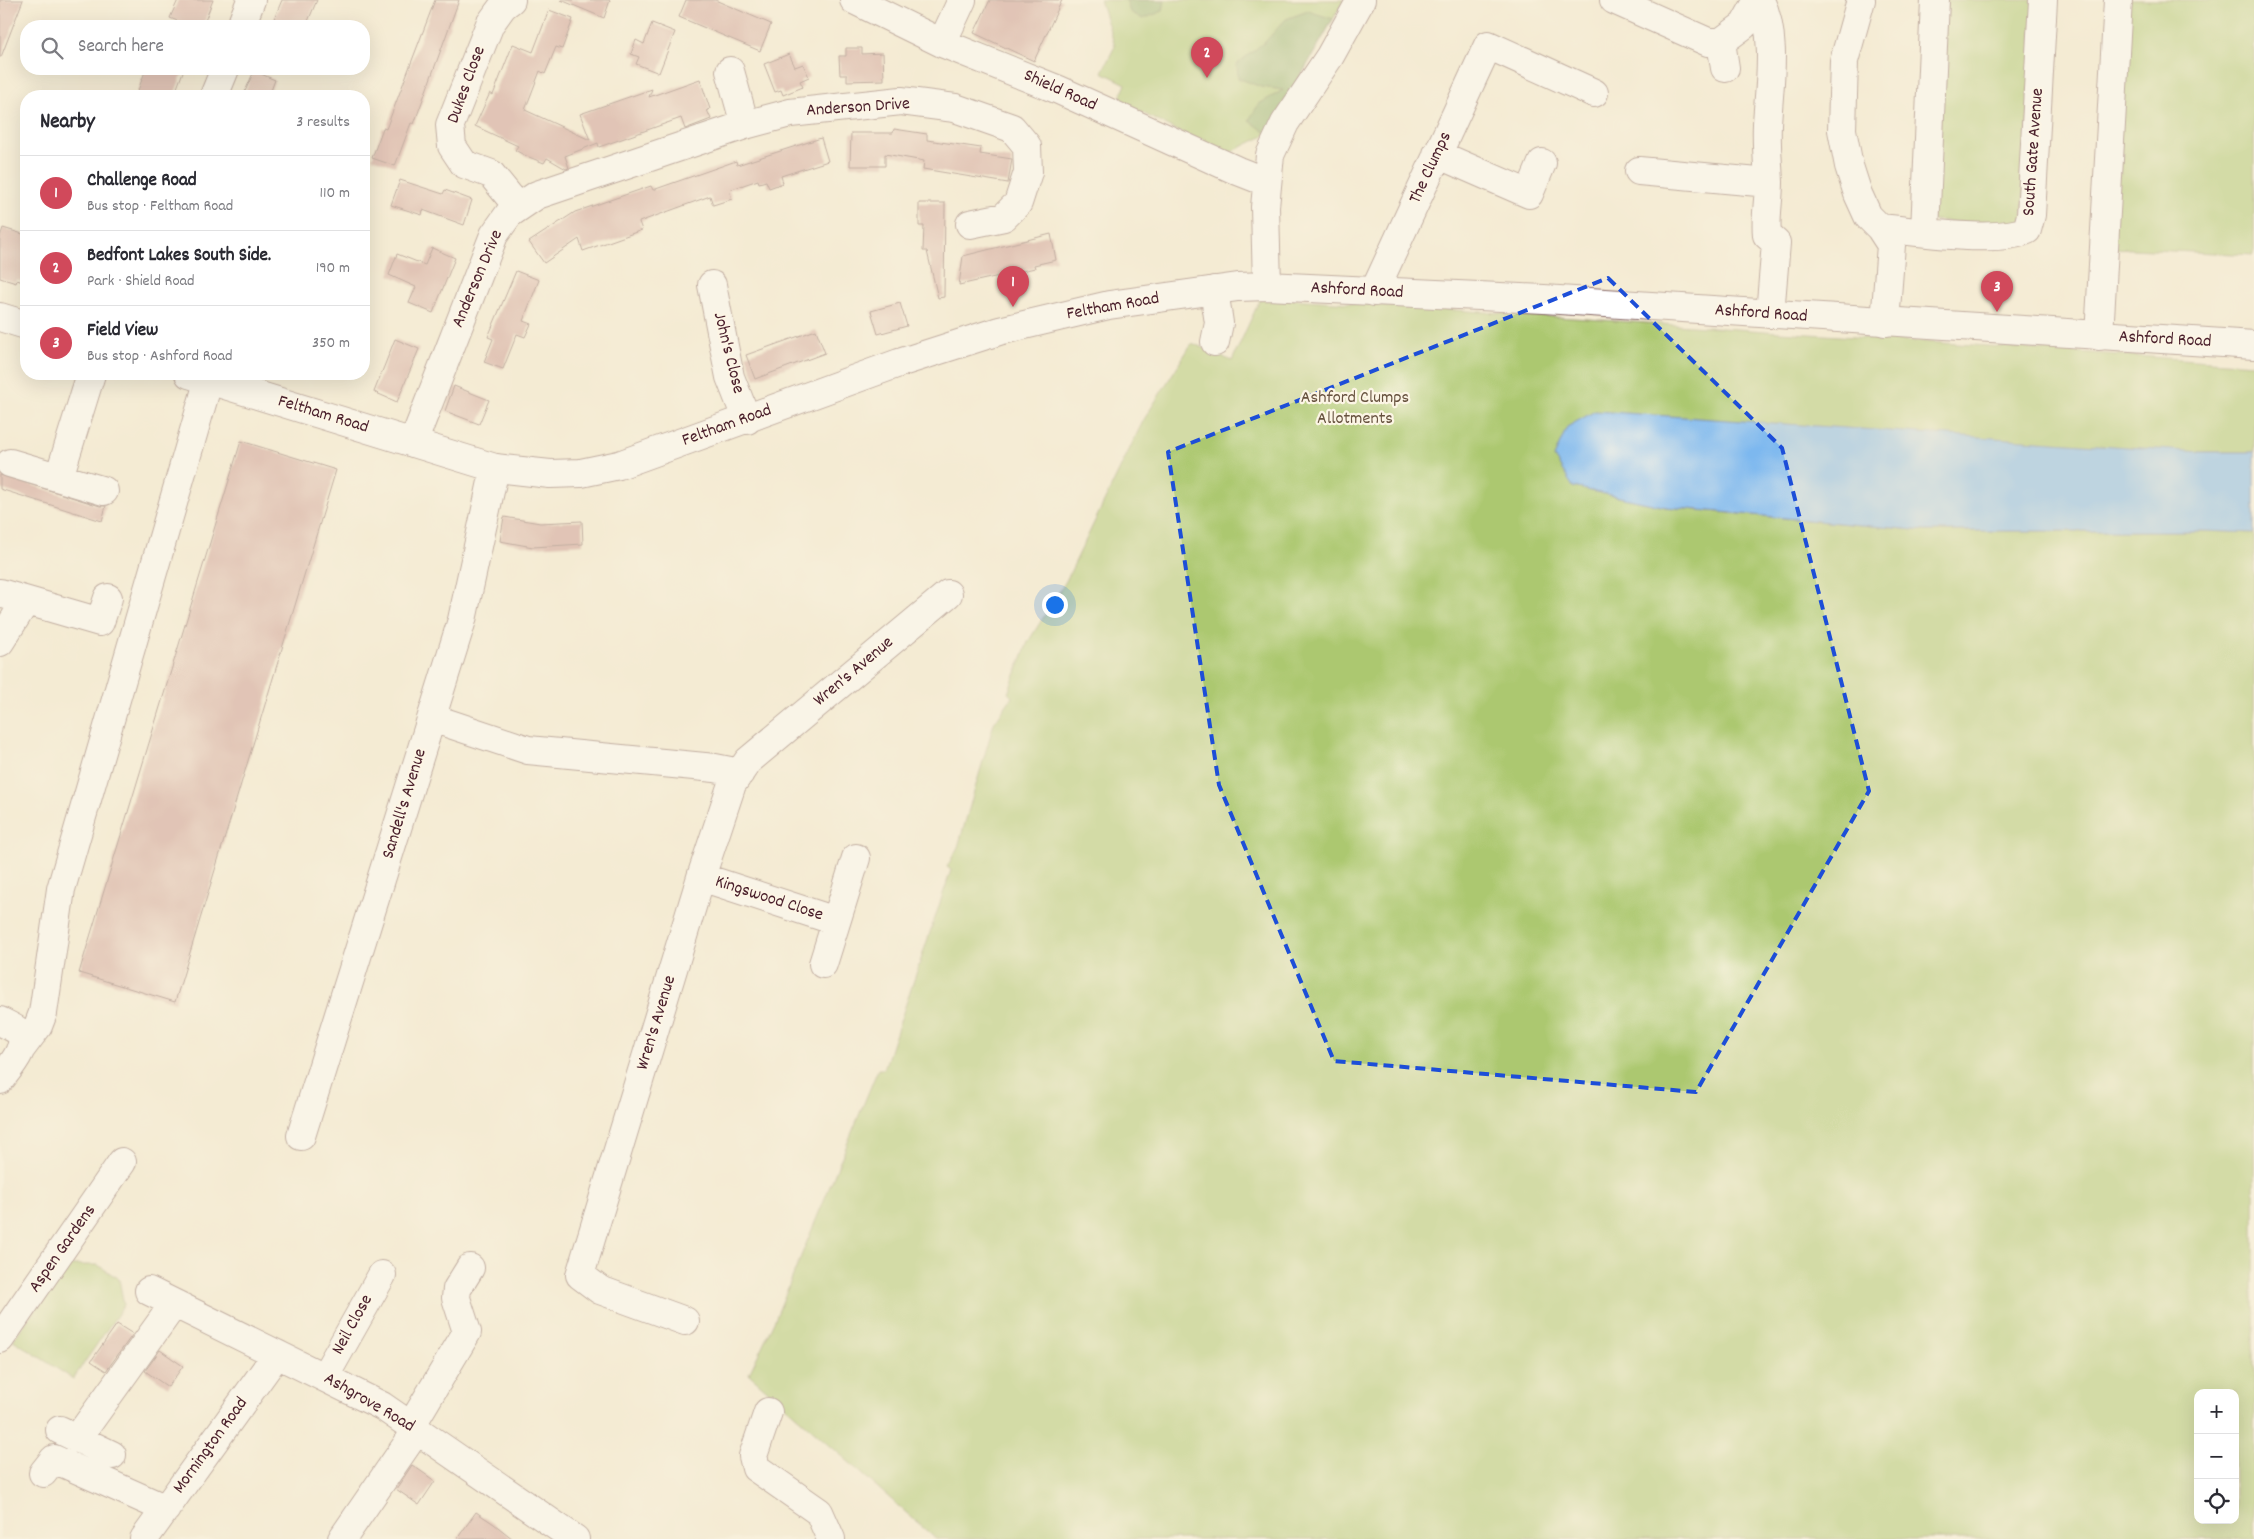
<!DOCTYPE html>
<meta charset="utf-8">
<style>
:root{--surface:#fff;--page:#f7f7f7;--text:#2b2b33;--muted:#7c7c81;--line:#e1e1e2;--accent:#d1495b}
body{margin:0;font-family:Dekko,sans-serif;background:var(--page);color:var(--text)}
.controls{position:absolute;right:15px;bottom:15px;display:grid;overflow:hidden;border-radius:10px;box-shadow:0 5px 20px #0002}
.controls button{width:45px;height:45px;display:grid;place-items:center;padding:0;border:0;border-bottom:1px solid var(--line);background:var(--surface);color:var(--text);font:25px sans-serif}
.you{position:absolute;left:1054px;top:604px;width:18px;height:18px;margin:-12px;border:4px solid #fff;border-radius:50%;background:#1a73e8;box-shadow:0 0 0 8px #1a73e833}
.badge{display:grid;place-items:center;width:32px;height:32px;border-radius:50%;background:var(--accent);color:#fff;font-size:16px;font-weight:700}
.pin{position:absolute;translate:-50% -41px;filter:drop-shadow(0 1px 2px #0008)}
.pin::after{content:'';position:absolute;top:26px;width:18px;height:15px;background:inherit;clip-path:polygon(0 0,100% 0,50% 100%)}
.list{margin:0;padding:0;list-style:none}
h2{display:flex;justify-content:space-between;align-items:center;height:65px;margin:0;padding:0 20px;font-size:21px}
h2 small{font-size:16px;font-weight:400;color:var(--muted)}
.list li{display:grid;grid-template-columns:32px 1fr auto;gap:15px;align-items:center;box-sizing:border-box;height:75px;padding:0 20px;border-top:1px solid var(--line)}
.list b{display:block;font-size:19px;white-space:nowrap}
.list p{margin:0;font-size:16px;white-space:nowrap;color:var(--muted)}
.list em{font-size:16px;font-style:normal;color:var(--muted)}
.icon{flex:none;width:28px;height:28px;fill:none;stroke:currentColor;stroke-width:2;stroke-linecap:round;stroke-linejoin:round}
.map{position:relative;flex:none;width:2254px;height:1539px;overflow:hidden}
.search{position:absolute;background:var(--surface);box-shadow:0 5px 20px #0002;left:20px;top:20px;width:350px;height:55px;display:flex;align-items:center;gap:12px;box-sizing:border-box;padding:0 18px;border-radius:20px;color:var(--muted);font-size:19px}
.panel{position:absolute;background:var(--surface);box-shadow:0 5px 20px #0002;left:20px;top:90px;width:350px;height:290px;border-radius:20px}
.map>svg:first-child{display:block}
.green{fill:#acc86f;stroke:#7b744d;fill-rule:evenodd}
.forest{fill:#89ac62;stroke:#6a6646}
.water{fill:#7db8ef;stroke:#646c8d}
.building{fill:#ca9692}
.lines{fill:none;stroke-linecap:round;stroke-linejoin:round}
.minor-casing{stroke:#866666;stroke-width:30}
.major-casing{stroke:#866666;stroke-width:30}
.minor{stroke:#fff;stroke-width:28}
.major{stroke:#fff;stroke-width:28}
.marked{fill:none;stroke:#1d4ed8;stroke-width:4;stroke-dasharray:10 6;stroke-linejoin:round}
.labels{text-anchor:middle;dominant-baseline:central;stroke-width:4.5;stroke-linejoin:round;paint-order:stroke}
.street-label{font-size:18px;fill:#4a1f2b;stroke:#fcf5e5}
.park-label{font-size:18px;fill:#67523f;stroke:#fcf5e5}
</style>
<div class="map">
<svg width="2254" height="1539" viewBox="0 0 2254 1539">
<rect width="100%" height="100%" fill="#fcf5e5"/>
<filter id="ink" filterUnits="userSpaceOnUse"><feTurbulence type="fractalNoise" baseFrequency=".02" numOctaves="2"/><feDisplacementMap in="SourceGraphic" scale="10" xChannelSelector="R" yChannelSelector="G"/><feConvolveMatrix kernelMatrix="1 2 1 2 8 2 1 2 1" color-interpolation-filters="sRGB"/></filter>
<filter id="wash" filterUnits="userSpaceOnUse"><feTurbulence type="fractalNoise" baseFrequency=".0096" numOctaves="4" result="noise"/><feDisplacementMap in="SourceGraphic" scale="20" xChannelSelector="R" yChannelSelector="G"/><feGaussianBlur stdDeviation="1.12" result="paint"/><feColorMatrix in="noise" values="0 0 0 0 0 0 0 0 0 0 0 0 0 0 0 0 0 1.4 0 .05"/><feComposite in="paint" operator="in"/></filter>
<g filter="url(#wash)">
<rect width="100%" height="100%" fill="#f4ebd3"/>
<path class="green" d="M1100,0H1344L1268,134L1225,155L1119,101L1126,84L1102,72L1115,46Z
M1941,0H2034L2022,222L2010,226L1932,220Z
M2127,0H2254V255L2111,248Z
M1261,297L2254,364V452H2201L1573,487L1666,507L1925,531H2204L2254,533V1539H936L749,1374L776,1317L878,1069H884L951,870L947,867L958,847L994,723L1012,697L1008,693L1028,642L1066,581L1143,421L1192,343L1232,361ZM2198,1393H2235V1520H2198Z
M67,1265H98L119,1279L124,1305L73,1379L13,1340Z"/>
<path class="forest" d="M1126,0H1165L1163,11L1143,19L1130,12Z
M1308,11L1333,19L1268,134L1249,120L1259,104L1283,90L1261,87L1238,78L1237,64L1266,41L1286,19Z"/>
<path class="water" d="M1595,411L2201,452H2254V533L2204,531H1925L1666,507L1573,487L1554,457L1567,427Z"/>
<g id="blocks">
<path class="building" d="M0,0H23L1,57H0Z
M178,0H213L203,26H178L180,22L170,18Z
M282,0H317L306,26H271Z
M435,0H459L414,124L411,123L395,166L372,158L383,128L386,129Z
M561,0H610L604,18Z
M686,0H715L771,24L760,51L679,17Z
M990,0H1062L1034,61L974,33Z
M549,10L573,19L562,49L556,47L545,74L540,71L525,110L590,140L580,114L652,89L649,97L700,79L710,109L707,110L711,119L685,129L681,118L599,147L598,143L565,156L569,168L566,169L547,158L544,163L524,155L515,150L518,146L475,126L490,93L493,95L513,44L533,52Z
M652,23L675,32L659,73L636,64L639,57L631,54L636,40L644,44Z
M846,48H862V54L883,53L884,80L847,81V75H840L839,56H846Z
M789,54L795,67L803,64L809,77L800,81L803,87L783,95L781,90L775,92L764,64Z
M146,69H184L174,96H145L137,93Z
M254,71L275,80L269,96H243Z
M894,129L927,134V140L981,148L980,154L1012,159L1008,183L923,169L924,161L885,154V166H850L851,133H893Z
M821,138L828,161L781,176L783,183L769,188L766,181L759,183L758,180L729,190L732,199L713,205L710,196L639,222L642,230L583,251L579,239L544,263L529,242L575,212L651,186L653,190L736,161L737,165Z
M400,180L443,194L445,190L472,200L464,225L423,210L422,215L391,205Z
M919,203H945L944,297L938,298L927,251H923L924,226H919Z
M3,228L26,235V283L17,280L16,283L0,278V237Z
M1051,234L1056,260L1034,265L1035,268L959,285L963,256Z
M432,248L455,258L433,313L409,303L416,287L389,275L397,254L425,265Z
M516,271L539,280L523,321L531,324L525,337L517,334L503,369L484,362L493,339L488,337Z
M900,303L907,326L878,334L871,311Z
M816,330L825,353L755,379L746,355Z
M395,339L419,349L397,402L374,392Z
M454,386L489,400L479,424L445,411Z
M241,441L336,470L175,1002L79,973Z
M0,475L100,506H106L102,521L0,489Z
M504,517L540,523L582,521L583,544L533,547L500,541Z
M117,1324L133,1334L106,1371L91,1361Z
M160,1350L183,1366L168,1387L145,1371Z
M412,1465L435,1481L419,1505L396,1489Z
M476,1512L494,1524L513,1539H457Z"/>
</g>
</g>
<g filter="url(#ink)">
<use href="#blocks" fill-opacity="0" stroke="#866666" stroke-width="1"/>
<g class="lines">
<defs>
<path id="minor" d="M511,0L503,6L490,24L450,125L452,146L464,164L491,174L518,207
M854,0L942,43L1059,90L1238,171L1266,182
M1614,0L1708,42H1721L1744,25L1758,0
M1760,0C1778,37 1769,85 1767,124C1766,144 1768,162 1769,182C1769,200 1765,217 1767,235L1776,243L1770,314
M1861,0L1844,61L1842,130L1849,166L1858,194L1868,216L1880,228L1891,245L1885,322
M241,26L251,0
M1721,42L1725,68
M942,43L962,0
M730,71L745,125
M214,96L225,69
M1437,154L1529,194L1542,163
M1639,171L1769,183
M1880,228C1916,231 1997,244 2027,230L2031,215L2043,0
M1925,231L1935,0
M712,285L730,377L747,420
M1267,286L1265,207L1270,155L1285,123L1330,56L1361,0
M1214,290L1219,323L1215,342
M1374,292L1488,45L1594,93
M2099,336L2118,0
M413,443L494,235L509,214L537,195L745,125L790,113L901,101L955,108L1012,128L1027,146L1028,172L1018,203L1004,217L970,224
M10,463L104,491
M59,477L91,374
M0,593L100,622L108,598
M0,642L26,601
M432,718L528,750L715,768L740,773
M701,877L836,921
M823,964L856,858
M0,1021C5,1024 13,1027 18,1031C32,1044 8,1069 0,1080
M20,1050L38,1026L43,1013L61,889L209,379
M301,1136L462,620L495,468
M149,1291L382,1406L575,1539
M685,1321L600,1290L580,1275L701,877L732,784L748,761L948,594
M0,1339L122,1162
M325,1376L382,1275
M768,1412L753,1456L756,1468L819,1512L831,1539
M411,1426L467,1332L456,1298L457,1289L470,1268
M60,1430L112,1455
M77,1439L174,1304
M43,1473L54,1459L166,1509
M144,1539L277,1354
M342,1539L417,1430"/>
<path id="major" d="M0,317L26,325
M189,374L495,468L550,474L581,473L619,465L899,363L999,331L1109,305L1238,287L1267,286L1544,299L2254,345"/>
</defs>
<use href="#minor" class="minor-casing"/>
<use href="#major" class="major-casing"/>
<use href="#minor" class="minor"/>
<use href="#major" class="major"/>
</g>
</g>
<path d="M0 0H2254V1539H0ZM1608,278L1782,448L1869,791L1696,1092L1334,1061L1219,785L1168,452Z" fill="#f4ebd3" fill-opacity=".55" fill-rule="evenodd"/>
<path class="marked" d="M1608,278L1782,448L1869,791L1696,1092L1334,1061L1219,785L1168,452Z"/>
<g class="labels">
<g class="street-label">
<text transform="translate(467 85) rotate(-70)">Dukes Close</text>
<text transform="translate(1060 91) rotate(24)">Shield Road</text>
<text transform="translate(858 108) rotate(-4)">Anderson Drive</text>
<text transform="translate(2034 152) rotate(-86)">South Gate Avenue</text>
<text transform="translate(1431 168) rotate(-65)">The Clumps</text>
<text transform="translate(478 279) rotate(-67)">Anderson Drive</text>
<text transform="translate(1357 291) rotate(3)">Ashford Road</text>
<text transform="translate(1113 307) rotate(-10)">Feltham Road</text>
<text transform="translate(1761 314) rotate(4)">Ashford Road</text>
<text transform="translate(2165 340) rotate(3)">Ashford Road</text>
<text transform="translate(728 353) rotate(76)">John's Close</text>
<text transform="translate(323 415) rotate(17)">Feltham Road</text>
<text transform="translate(727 426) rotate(-20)">Feltham Road</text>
<text transform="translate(854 672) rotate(-40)">Wren's Avenue</text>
<text transform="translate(405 804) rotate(-73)">Sandell's Avenue</text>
<text transform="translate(769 899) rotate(18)">Kingswood Close</text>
<text transform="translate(657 1023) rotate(-73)">Wren's Avenue</text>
<text transform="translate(63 1249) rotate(-55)">Aspen Gardens</text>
<text transform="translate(353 1325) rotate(-61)">Neil Close</text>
<text transform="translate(369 1403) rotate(30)">Ashgrove Road</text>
<text transform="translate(211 1446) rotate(-54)">Mornington Road</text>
</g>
<g class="park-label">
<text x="1355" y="398">Ashford Clumps<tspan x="1355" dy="21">Allotments</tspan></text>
</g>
</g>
</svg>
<div class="controls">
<button>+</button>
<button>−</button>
<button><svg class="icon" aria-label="locate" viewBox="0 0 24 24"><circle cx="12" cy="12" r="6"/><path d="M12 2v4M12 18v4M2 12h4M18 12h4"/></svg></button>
</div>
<div class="you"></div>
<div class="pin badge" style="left:1013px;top:307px">1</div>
<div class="pin badge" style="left:1207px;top:78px">2</div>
<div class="pin badge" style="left:1997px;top:312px">3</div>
<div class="search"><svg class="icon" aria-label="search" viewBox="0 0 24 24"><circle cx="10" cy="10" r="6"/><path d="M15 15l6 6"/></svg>Search here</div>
<section class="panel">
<h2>Nearby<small>3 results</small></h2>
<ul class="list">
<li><span class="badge">1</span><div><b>Challenge Road</b><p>Bus stop · Feltham Road</p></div><em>110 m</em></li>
<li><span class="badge">2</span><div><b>Bedfont Lakes South Side.</b><p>Park · Shield Road</p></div><em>190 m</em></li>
<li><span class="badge">3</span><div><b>Field View</b><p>Bus stop · Ashford Road</p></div><em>350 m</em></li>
</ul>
</section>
</div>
